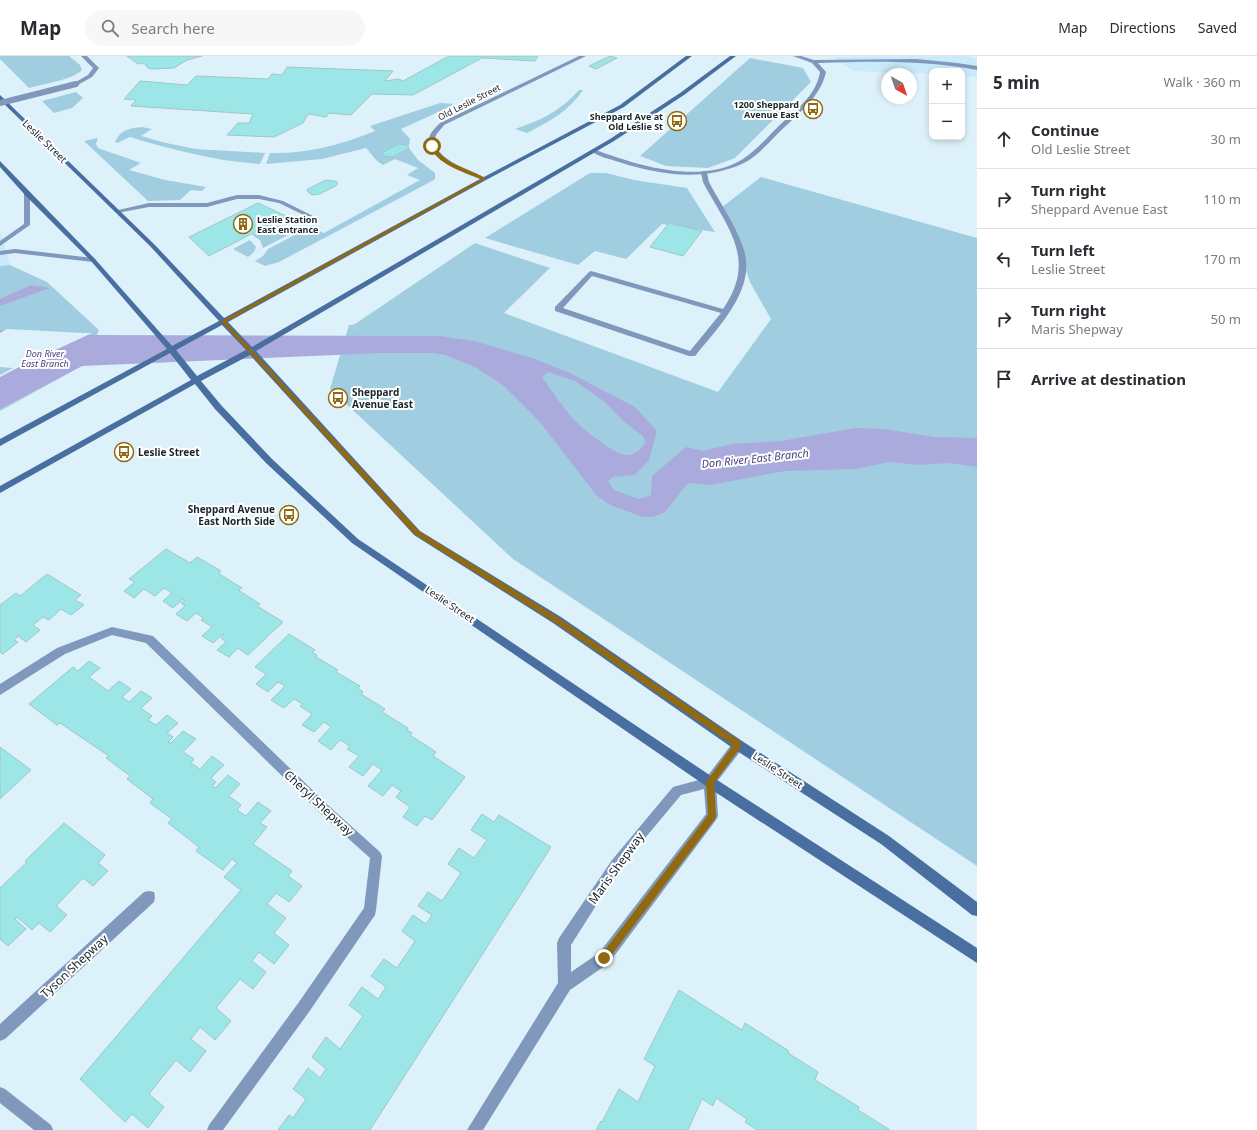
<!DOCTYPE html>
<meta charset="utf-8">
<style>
:root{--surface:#fff;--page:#f7f7f7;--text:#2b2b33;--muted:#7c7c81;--line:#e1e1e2}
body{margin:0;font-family:"Noto Sans",sans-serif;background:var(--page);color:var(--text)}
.controls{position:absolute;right:12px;top:12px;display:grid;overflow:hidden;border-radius:8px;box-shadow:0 2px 6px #0003}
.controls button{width:36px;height:36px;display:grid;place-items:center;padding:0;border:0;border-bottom:1px solid var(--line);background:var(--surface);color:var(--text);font:20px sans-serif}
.compass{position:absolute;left:881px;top:12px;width:36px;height:36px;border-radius:50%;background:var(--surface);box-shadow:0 2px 6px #0003;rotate:140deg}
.stop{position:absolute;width:12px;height:12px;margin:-9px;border:3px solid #916910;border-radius:50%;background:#fff}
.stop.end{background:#916910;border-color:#fff;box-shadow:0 1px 4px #0008}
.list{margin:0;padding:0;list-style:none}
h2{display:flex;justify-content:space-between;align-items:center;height:52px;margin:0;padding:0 16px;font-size:17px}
h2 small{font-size:13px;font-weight:400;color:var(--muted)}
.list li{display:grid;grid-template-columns:26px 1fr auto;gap:12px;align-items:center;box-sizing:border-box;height:60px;padding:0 16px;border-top:1px solid var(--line)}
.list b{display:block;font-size:15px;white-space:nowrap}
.list p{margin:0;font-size:13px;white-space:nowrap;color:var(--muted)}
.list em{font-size:13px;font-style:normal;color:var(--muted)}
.icon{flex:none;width:22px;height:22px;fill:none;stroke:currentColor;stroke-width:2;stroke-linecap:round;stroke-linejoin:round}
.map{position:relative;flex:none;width:977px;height:1074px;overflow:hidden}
header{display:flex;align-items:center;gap:24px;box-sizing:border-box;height:56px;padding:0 20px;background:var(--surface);border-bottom:1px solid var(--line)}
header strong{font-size:19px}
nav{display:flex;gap:22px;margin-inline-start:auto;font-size:14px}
.search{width:280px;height:36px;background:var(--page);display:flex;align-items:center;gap:10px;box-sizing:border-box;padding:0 14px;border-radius:22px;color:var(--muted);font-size:15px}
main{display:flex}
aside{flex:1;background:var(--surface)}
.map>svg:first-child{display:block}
.built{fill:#c8eafa}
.green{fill:#a1cde1}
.water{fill:#abaadc;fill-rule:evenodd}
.pier{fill:#ddf1fb}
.building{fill:#9de6e8;stroke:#9fc6c7}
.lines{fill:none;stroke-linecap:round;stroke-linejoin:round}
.service{fill:#7f98bb;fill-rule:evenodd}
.minor{fill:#7f98bb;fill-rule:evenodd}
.secondary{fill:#496ea0;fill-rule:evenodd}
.service-bridge{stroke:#7f98bb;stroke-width:6}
.route{fill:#916910}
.labels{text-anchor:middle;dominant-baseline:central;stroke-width:4;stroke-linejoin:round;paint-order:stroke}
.far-street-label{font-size:9px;fill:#18252b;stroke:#fff}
.far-poi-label{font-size:9px;font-weight:bold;fill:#18252b;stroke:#fff;text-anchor:end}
.far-water-label{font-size:9px;font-style:italic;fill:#47407e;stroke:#fff}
.street-label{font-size:10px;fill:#18252b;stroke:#fff}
.poi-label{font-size:10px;font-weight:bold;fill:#18252b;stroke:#fff;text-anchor:start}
.water-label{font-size:11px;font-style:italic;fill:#47407e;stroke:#fff}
.near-street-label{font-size:12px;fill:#18252b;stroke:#fff}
</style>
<header>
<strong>Map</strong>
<div class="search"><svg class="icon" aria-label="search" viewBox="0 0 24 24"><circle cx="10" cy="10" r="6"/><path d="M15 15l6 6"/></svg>Search here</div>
<nav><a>Map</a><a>Directions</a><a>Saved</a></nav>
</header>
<main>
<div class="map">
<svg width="977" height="1074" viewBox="0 0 977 1074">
<rect width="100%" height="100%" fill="#ddf1fb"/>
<path class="built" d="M965,0L977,3V21L962,20V15H932V18L854,15L832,1Z
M0,175L10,209L0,210Z"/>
<path class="green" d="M0,0H69L80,9L82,14C73,24 42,28 29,32L0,3Z
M750,2L803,12L811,26L735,102L708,112L666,110L640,100Z
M579,34H583C569,55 549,66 527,77L515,73C542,64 560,55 579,34Z
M76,36L83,42L72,52L54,57L42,45Z
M440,47L456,48L401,73L410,83L409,90L399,88L382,97L385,100H395L409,92L418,104L435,117V123L432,125L279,206L265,210L255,205L263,200L268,193L310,171L324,177L420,124L407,119L418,112L395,103L383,109C375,105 372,98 366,92L322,103L266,108L270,97C307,98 341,89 375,75L370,70Z
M142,71L152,73L141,80L166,87L196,93L265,97L260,108C215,105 173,94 130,81L117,87L115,86C120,74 130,72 142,71Z
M98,82L96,88L98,92L141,107L129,114L165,124L206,131L202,135L191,134L180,144L148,145L84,85Z
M590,117H606L634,124L687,132L715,176L662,168L626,203L595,195L578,209L485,182Z
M761,121L977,182V810L513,503L330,333L349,269L355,268L475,187L550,212L504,257L718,336L771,263L751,228L722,151Z
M274,168L292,177L263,192L260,184L252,179Z
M250,184L256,191L254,196L248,201L233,193Z
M10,209L47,226L99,274L82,310L0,355V210Z"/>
<path class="water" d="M31,229L50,232L0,250V243Z
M0,274L83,279L439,280L474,285L532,302L570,317L635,351L657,375L649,404L635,419L613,421L608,425L614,434L639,443L651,439L652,420L686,391L703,395L732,388L781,385L856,372L884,373L934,381L977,382V411L950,407L919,409L890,406L856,413L785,415L710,429L688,427L665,456L653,461H643L610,449L596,439L540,366L504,330L475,311L445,299L433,297H381L82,310L0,353V321L20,310L0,309ZM548,316L575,325L605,346L622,364L644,381L645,387C641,393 636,398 629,399C616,401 582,372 573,363C562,350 552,335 542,321Z"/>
<path class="pier" d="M7,273L83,277H92L21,310L0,321V319L13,312L0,311V277Z"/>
<path class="building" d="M127,0H202L187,4L174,12L152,13L148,12L144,7L138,8Z
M449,0H538L535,5L482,2L413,39L372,38L351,59L329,57L326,61L308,58L303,67L274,81L227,79L238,67H249L253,58L131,50L136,44L124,43L140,25L187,29L196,20L268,23L272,18L282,19L287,11L393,15L385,25L399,23L403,25Z
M610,0L617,2L596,13L589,10Z
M399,88L407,89L409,92L392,101L385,100L382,98L383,96Z
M326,124L335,125L337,126V129L320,138L312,139L307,135L308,133Z
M258,147L286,160L209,200L189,181Z
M669,167L702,175L683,200L650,191Z
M166,493L190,507L197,501L221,515L218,517L242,532L238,534L260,548L257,550L283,566L248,599L238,592L229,601L217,594L226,586L221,582L224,579L223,578L213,587L202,580L212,571L201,564L204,562L196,557L187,565L176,558L185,550L181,547L185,544L183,543L173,552L163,545L172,537L164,532L155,540L144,533L134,542L124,535L135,526L129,523Z
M47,518L81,539L75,544L84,549L71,559L61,553L49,564L43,561L33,569L40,574L26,586L18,580L14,584L18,586L3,598L0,596V549L16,537L20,540Z
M289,578L315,594L312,596L317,599L316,601L338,614L336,616L360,630L358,632L363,636L361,638L385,653L382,656L408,672L407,674L412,677L410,679L436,696L433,700L465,721L432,764L425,760L417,770L403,761L410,751L396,741L401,735L392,729L383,740L368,730L382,714L373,708L363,720L349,711L359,700L347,693L350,690L340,684L331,694L318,685L331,671L324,666L314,676L302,669L312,658L300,650L303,648L294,643L284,652L271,644L285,630L278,626L268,636L256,628L266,618L255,611Z
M89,605L100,612L89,621L108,635L119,625L131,633L122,641L129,646L141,635L152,642L141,652L152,660L148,664L156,669L167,659L178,667L167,677L173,681L168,686L171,687L183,675L196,683L183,696L194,703L191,707L200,713L212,700L224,709L211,722L216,726L212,731L215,732L228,719L240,728L229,740L241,749L237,754L246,760L258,746L271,755L260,767L267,771L253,788L292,815L288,820L302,830L289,846L276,837L267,848L286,862L274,877L289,889L274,908L259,896L252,905L266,916L253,933L240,923L216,952L231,965L215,984L200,971L198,974L191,983L206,995L190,1016L176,1004L149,1038L164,1051L148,1072L132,1058L125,1066L80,1023L241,834L224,821L237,807L232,803L223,814L196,795L199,791L168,767L172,763L150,747L153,743L127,723L130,720L106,702L109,700L60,667L57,669L29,648L73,611L78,615Z
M0,691L31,714L0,743Z
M482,758L494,766L499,759L551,791L370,1074H278L289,1059L293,1062L306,1043L293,1033L308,1012L320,1022L326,1013L312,1001L326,981L340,993L363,960L349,949L362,931L378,943L386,931L371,920L384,903L397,912L415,885L402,875L413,859L426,868L432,859L418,850L428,836L442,845L461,817L448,808L459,792L474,802L487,784L471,774Z
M64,767L105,799L98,807L108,815L93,830L83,822L56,850L67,859L50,876L39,867L32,874L17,861L15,863L26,873L8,890L0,883V832L27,806L25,805Z
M679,934L742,974L745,967L789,995L788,997L818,1016L815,1024L859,1051L858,1054L890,1074H757L745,1066L747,1063L716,1042L713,1050L702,1043L688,1074H596L601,1065L602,1066L619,1033L638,1046L655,1010L644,1003Z"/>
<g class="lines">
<path class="service" d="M81,0H87L99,12L92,21L76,30L74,29V27L88,19L93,12Z
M704,115L707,117L709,126C720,147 735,168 743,191C758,232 719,270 695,300H689L555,255V251L589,216L591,215L723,253C758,202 727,172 703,126L701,117ZM592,220L721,257L690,295L563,252Z
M27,136L30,138V169L0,190V185L24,168V138Z
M237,139H259L283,145L317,162L312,163L279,147L259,143H237L207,151H149L117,157L114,155L149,147H207Z
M15,193L93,202L96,204L93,206L15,197L0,199V195Z"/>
<path class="minor" d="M579,0H586L444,69C442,72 438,76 436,79C427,101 472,115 486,122V124H482C466,117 422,103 430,79C432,75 437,70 440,67Z
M793,0H801L814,4L916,3L957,7L977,10V14C924,4 872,5 818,7L826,16C821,38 805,52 789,67C774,80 761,98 744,107C704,126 659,119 619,106C610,103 598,101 591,95L596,94C639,110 701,129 743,103C758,93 770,78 783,66C799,51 816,39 820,16L812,7Z
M112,571L153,580L330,751L380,796L382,800L376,854L375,859L309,956L223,1074H207L209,1069L299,946L364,852L370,802L322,759L146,587L112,579L65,598L0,639V628L57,592Z
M738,684L742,685L744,689L742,693L716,727L718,760L716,764L609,907L570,934L483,1074H467L558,927L557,887L559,882L612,804L673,731L706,722L734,685ZM704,733L706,758L599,897L571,916V889L620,812L681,739Z
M149,835L154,836L155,841L154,846L5,983L0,985V968L144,836Z
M0,1031L5,1033L51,1069L53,1074H34L0,1047Z"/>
<path class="secondary" d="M686,0H692L624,51L486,124L228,266L252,291L610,83L680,37L730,0H736L684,39L614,85L256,295L420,475L561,561L742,685L889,780L977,846V860L972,859L881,788L734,693L553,567L414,479L250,299L201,325L221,349L272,403L358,483L714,722L977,892V907L706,730L352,487L266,407L215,353L195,328L0,437V430L191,324L170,297L0,390V383L167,293L91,205L25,139L0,111V105L95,203L172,290L219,265L150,190L0,44V39L154,188L224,262L482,122L620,49ZM222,269L246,294L197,320L176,294Z"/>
<path class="service-bridge" d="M0,47L76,28"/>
</g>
<path class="route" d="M430,89H433C450,113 465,109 486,123L226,266L419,475L559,562L741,686V691L714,727L716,760L715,763L607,905L604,906L601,905L600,902L601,899L708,759L706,726L733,689L554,566L414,478L221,265L481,123C464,116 435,108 430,89Z"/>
<defs>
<symbol id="bus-ring" viewBox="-11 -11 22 22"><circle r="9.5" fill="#fff" stroke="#916910" stroke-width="1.5"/><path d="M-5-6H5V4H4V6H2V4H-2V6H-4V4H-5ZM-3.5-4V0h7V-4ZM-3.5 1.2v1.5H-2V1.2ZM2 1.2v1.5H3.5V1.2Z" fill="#916910"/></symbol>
<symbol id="building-ring" viewBox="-11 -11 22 22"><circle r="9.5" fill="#fff" stroke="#916910" stroke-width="1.5"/><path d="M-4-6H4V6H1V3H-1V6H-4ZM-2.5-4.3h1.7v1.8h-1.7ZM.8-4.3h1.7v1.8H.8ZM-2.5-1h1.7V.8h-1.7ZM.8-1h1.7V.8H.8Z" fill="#916910"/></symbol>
</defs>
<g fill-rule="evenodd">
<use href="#bus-ring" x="802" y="42" width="22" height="22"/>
<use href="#bus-ring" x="666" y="54" width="22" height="22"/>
<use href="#building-ring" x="232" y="157" width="22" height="22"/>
<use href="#bus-ring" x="327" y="331" width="22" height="22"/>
<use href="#bus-ring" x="113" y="385" width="22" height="22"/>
<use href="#bus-ring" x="278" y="448" width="22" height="22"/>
</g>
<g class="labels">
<g class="far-street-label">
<text transform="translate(469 46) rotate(-27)">Old Leslie Street</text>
</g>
<g class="far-poi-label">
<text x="799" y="48">1200 Sheppard<tspan x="799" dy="10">Avenue East</tspan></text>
<text x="663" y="60">Sheppard Ave at<tspan x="663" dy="10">Old Leslie St</tspan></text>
<text x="257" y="163" text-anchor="start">Leslie Station<tspan x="257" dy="10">East entrance</tspan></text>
</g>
<g class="far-water-label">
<text x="45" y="297">Don River<tspan x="45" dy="10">East Branch</tspan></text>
</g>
<g class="street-label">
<text transform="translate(45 85) rotate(44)">Leslie Street</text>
<text transform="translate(450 548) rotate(34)">Leslie Street</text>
<text transform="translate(778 714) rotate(33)">Leslie Street</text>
</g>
<g class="poi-label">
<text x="352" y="336">Sheppard<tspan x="352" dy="12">Avenue East</tspan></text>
<text x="138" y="396">Leslie Street</text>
<text x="275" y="453" text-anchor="end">Sheppard Avenue<tspan x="275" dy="12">East North Side</tspan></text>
</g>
<g class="water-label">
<text transform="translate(755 402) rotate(-6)">Don River East Branch</text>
</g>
<g class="near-street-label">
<text transform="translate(319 747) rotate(43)">Cheryl Shepway</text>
<text transform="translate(616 812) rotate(-54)">Maris Shepway</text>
<text transform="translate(74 910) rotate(-43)">Tyson Shepway</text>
</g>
</g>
</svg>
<div class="controls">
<button>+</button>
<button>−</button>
</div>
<svg class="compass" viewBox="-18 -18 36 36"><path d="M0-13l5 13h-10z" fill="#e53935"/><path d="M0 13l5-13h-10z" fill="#7c7c81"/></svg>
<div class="stop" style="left:432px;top:90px"></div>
<div class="stop end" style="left:604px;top:902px"></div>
</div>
<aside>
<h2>5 min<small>Walk · 360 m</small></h2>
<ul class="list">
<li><svg class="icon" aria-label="ahead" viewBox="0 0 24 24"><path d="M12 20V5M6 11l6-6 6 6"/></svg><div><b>Continue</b><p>Old Leslie Street</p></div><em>30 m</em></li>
<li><svg class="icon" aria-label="right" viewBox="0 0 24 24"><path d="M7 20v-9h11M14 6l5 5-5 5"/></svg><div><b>Turn right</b><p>Sheppard Avenue East</p></div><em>110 m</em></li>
<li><svg class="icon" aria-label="left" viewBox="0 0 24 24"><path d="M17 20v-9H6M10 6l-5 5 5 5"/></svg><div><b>Turn left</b><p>Leslie Street</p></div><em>170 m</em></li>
<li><svg class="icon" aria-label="right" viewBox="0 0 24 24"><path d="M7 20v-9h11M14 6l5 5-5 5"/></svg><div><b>Turn right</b><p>Maris Shepway</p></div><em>50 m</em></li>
<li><svg class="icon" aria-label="arrive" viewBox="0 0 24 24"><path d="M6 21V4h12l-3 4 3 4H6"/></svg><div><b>Arrive at destination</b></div></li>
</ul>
</aside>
</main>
